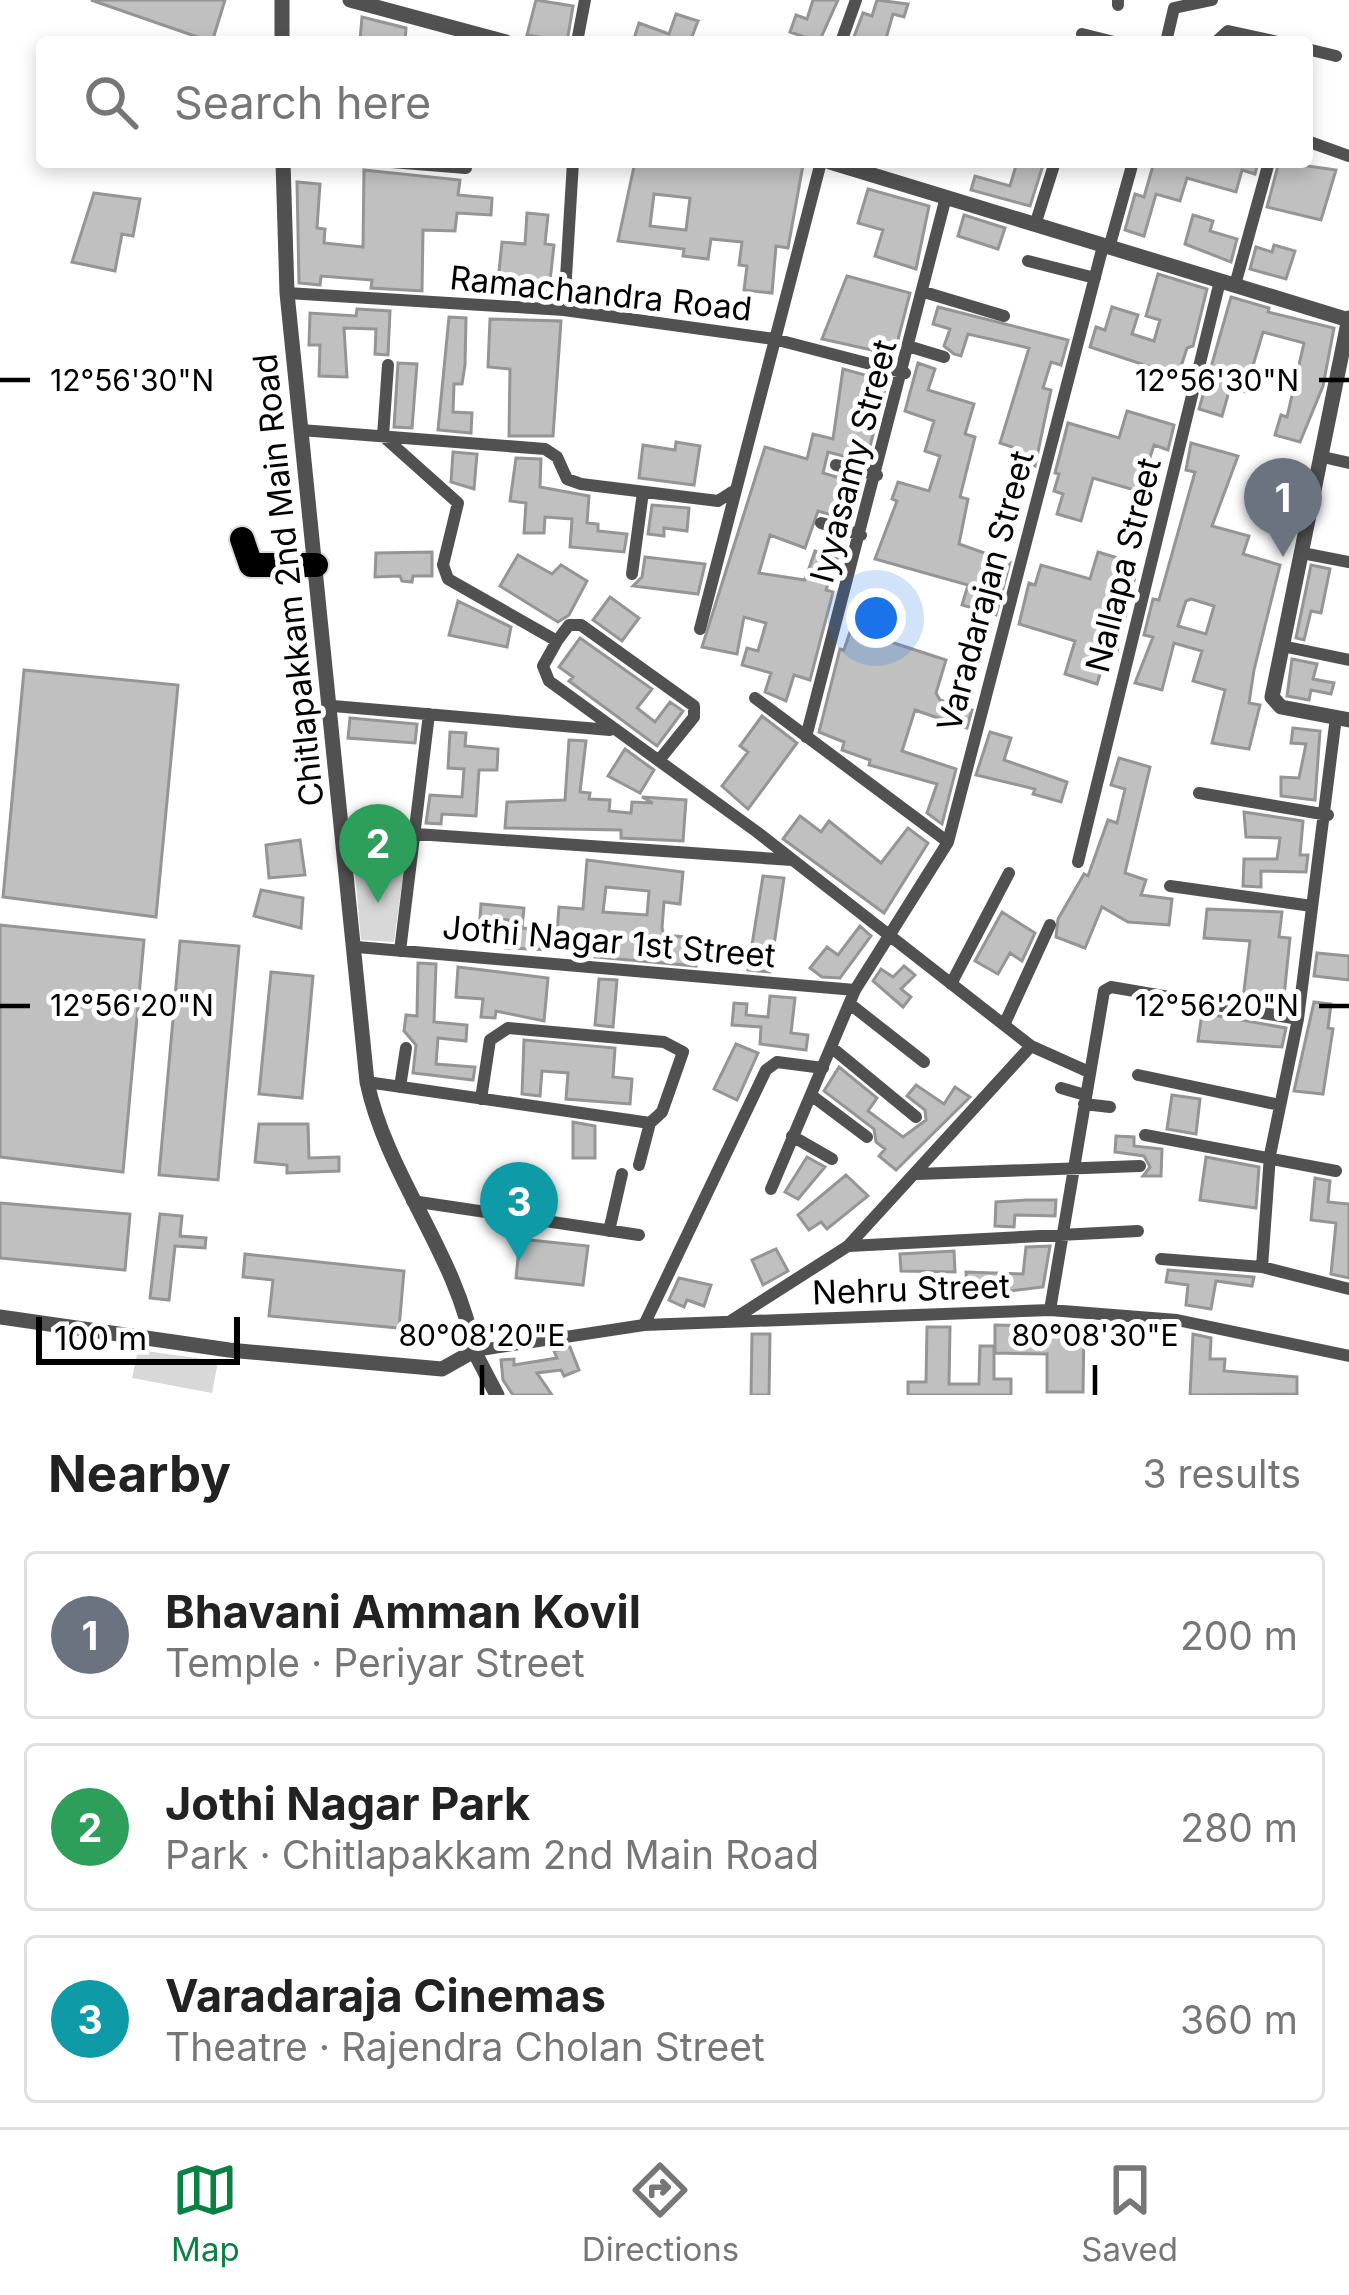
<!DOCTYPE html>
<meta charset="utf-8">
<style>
:root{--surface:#fff;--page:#f2f2f2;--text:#222;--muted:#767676;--line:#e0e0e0;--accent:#0b8043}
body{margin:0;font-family:Inter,sans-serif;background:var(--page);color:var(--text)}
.scale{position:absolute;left:36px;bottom:30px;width:204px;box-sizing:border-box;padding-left:12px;border:6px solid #000;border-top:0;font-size:33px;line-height:42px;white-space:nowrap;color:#000;-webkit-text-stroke:9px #fff;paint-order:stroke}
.you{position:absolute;left:876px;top:618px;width:42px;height:42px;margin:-30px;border:9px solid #fff;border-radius:50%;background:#1a73e8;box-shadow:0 0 0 18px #1a73e833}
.badge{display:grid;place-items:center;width:78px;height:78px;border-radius:50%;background:var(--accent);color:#fff;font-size:39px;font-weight:700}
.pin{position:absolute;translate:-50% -99px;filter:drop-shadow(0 3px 6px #0008)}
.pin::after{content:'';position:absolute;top:63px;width:42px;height:36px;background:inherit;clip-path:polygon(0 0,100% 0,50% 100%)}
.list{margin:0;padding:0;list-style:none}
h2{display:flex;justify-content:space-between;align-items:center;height:156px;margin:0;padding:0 48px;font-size:51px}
h2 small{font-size:39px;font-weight:400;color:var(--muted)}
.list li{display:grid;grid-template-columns:78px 1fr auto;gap:36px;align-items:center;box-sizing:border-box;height:168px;margin:0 24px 24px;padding:0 24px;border:3px solid var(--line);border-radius:12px}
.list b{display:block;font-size:45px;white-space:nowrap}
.list p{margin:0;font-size:39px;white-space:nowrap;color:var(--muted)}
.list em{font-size:39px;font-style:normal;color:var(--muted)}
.icon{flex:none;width:66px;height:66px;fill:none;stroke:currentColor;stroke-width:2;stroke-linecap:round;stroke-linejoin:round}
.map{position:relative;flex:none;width:1349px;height:1395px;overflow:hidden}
.search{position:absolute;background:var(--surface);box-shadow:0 6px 18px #0003;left:36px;right:36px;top:36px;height:132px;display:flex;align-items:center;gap:30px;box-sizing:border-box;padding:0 42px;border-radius:12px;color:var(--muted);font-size:45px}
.sheet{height:732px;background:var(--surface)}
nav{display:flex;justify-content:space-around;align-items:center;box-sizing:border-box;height:168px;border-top:3px solid var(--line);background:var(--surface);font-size:33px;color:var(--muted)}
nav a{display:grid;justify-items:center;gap:6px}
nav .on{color:var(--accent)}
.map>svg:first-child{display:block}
.green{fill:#d8d8d8}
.building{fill:#c0c0c0;stroke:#959595;stroke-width:3;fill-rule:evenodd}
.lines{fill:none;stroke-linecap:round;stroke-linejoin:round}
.motorway-casing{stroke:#dbdbdb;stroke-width:28}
.minor{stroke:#515151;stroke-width:12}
.tertiary{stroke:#515151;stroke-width:15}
.motorway{stroke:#000;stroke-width:24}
.ticks{fill:none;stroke:#000;stroke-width:4.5}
.labels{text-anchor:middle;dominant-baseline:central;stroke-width:10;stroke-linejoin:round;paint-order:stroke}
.street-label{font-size:33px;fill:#000;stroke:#fff}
.ticks-label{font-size:30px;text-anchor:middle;fill:#000;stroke:#fff;stroke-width:10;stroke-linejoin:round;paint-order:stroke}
</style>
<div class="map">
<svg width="1349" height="1395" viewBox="0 0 1349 1395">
<rect width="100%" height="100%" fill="#fff"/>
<path class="green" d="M352,839L408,840L394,942L361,940Z
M138,1350L218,1361L212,1393L132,1378Z"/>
<path class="building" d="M91,0H225L212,42Z
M536,0L573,6L567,42L527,35Z
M813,0H838L819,42L790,32L796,15L807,19Z
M877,0L908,4L904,17L893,14L885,42H852L863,13L872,16Z
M676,14L698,21L690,42H633L639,23L669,34Z
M362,17L406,28L405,42L360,40Z
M635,162L803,165L788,248L776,246L772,293L744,290L747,266L739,265L742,242L711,239L708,259L683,256L684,249L618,241ZM654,194L690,198L686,230L650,226Z
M1017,162H1044L1030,206L971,190L975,176L1010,186Z
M1154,162H1258L1255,174L1242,170L1236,192L1187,178L1180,201L1156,194L1144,236L1125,230L1135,194L1144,197Z
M1279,162L1336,170L1321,220L1267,207Z
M364,170L460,180L458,195L492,198L491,215L457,213L455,231L423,230L422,291L371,288L372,280L321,276L320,285L299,283L297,182L320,184L317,228L325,229L324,243L363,247Z
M868,189L929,206L916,269L875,256L883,230L858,223Z
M94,193L140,199L133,236L122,234L115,271L72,262Z
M527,213L548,215L545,244L554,245L548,299L497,291L502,242L525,244Z
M964,215L1005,228L998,249L958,236Z
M1193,215L1213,221L1210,231L1237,239L1231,262L1185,244Z
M1274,245L1295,251L1286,279L1250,269L1256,247L1272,252Z
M1158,274L1207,289L1193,346L1187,348L1178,376L1090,347L1096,327L1105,330L1112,307L1138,315L1132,334L1154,341L1160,320L1146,316Z
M847,276L910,293L894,355L822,339Z
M1231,297L1269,308L1268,312L1334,328L1323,386L1300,442L1275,435L1281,415L1287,417L1304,343L1263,332L1249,379L1257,381L1253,394L1230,388L1222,416L1199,409Z
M938,307L1068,340L1061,365L1051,362L1043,388L1051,390L1035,466L1018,461L1021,450L1000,443L1029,348L968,334L961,356L954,354L944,346L950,329L933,324Z
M357,309L390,311L388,355L375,354L376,329L344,328L347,377L319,376L320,345H309L310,313L356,316Z
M449,317L466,318L465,365L462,384H454L453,412L472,413L471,433L438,430Z
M490,319L561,321L553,436H509L510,369L488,367Z
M398,363L417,364L412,428L394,427Z
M918,363L935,369L928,390L974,404L965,434L975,437L960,497L968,499L959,544L1010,562L996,615L962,605L968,585L875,559L897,501L892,499L898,482L929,491L940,456L925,451L934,421L905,411Z
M843,369L887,381L866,462L828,452L823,473L857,483L850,520L818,511L805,548L770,535L759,573L805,580L815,551L837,559L826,590L833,592L810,680L794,675L786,701L765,692L771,673L742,665L747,648L758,651L766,623L744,617L737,654L702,647L765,447L807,459L813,434L833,439Z
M1127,411L1174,425L1168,450L1154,445L1143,479L1152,482L1148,494L1093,478L1081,521L1057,514L1063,494L1054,491L1059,474L1055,473L1068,423L1119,438Z
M676,442L700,446L694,485L639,478L643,445L675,450Z
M1191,443L1238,456L1212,526L1249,536L1243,554L1280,565L1254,670L1249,703L1260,705L1249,749L1212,743L1225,690L1193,681L1202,651L1174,643L1162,690L1135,683L1153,637L1144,635L1153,599L1159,600L1195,472L1186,470ZM1191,599L1214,606L1206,634L1178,626L1186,601Z
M453,452L477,454L474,489L451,482Z
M516,458L541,459L540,487L589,496L587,523L598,524V531L627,534L624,552L570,547L572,519L545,517L544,533H524L526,503L510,501Z
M652,505L689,508L687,531L664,528V536L648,534Z
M432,552V576H413L412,582L402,581L400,576L375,577L376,553Z
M1098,552L1138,564L1117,652L1108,649L1097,684L1065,674L1075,641L1019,624L1029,583L1035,585L1041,565L1090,579Z
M518,555L552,574L561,565L587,581L569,615L558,622L500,586Z
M645,557L705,564L698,594L633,586L642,577Z
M1311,565L1330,569L1321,613L1311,611L1304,640L1296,638Z
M610,597L639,618L622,641L593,620Z
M458,601L511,627L507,647L449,635Z
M851,629L946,660L936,693L940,700L972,710L967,728L915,710L902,751L956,769L942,824L927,813L937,784L869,765L870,760L842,750L844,742L819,732L840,649L844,650Z
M580,638L652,689L637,708L655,722L670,702L683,711L657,746L569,681L573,677L559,667Z
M1292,659L1317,664L1313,679L1334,683L1331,694L1311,690L1309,700L1287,696Z
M24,670L178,685L156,917L3,897Z
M762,716L797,743L748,809L722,786L748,752L740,746Z
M350,718L417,724L415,743L348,738Z
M1293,728L1320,731L1315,800L1281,796V777L1299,778L1306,744L1291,743Z
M450,732L466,733L465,746L498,749L497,770H479L476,816L442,814L441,824L426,823L430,795L462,797L464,769L448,768Z
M990,732L1011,738L1004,760L1067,782L1061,802L1033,794L1035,789L976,775Z
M569,740L586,741L580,792L590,793L589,799L610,800L609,811L631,813L632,802L653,803L642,797L686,800L683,841L621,838V830L505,828L507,802L565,800Z
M625,749L654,770L640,793L608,776Z
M1119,758L1150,767L1125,873L1146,880L1141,895L1172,899L1169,925L1128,922L1102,907L1085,948L1056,937L1058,919L1084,874L1088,876L1108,820L1117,823L1125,789L1111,785Z
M1244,812L1303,821L1300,855H1308L1306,872L1261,871V887L1243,886L1244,859H1277L1280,838L1246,837Z
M800,816L821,832L829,821L881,863L908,828L928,843L884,913L783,839Z
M300,840L305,875L269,878L266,845Z
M587,860L683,872L680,904L664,902L662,928L664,935L698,938L696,966L595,957V952L506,948L509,920L480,918L481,904L524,908L522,928L557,932L559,907L583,909ZM606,887L649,891L647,915L603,912Z
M763,876L784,878L770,972L748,970Z
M261,890L303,898L301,928L254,916Z
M1207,909L1282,912L1279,937L1290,938L1283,1006L1243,999L1250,941L1204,938Z
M1002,912L1035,933L1022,961L1010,953L998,974L975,961Z
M0,925L144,940L123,1172L0,1157Z
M860,926L871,936L840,978L822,977L810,968L827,947L838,955Z
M180,941L239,946L218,1180L159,1175Z
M1317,953L1349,956V980L1314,976Z
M418,963L436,964L434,1022L467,1025L466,1041L438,1038L436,1064L475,1067L473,1080L413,1073L416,1045L404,1031L406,1015L417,1016Z
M904,966L915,975L901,989L911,997L903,1007L873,981L881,969L893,977Z
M458,967L548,978L544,1021L496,1011L495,1018L481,1017L483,999L456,997Z
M271,972L313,976L302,1098L259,1094Z
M599,979L617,980L613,1027L595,1025Z
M770,996L795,998L791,1033L808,1035L806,1050L760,1044L761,1027L732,1025L734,1003L747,1004L746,1015L768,1017Z
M1314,1002L1331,1004L1328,1028L1333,1029L1323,1094L1294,1091Z
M1202,1013L1286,1028L1282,1047L1198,1041Z
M524,1040L615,1048L613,1077L632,1079L630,1104L566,1099L568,1073L542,1071L540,1096L522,1094Z
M736,1044L758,1053L737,1100L714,1089Z
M839,1067L877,1098L868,1111L903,1137L926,1120L925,1110L907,1096L916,1085L944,1104L955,1087L970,1097L896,1170L879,1156L885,1149L876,1142L874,1129L824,1091Z
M1172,1095L1200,1099L1196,1134L1167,1129Z
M573,1122L595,1126V1158H573Z
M259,1124H308L309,1158L339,1157V1171L287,1173V1165L255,1162Z
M1116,1136L1134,1137V1146L1162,1149L1161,1176H1143L1150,1167L1144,1156L1115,1152Z
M807,1157L825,1167L798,1199L785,1192Z
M1206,1157L1259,1167L1256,1208L1200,1200Z
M846,1175L868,1196L827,1229L821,1222L809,1230L798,1215Z
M1315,1178L1330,1181L1328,1202L1349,1204V1278L1331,1274L1336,1223L1311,1220Z
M1026,1200H1056L1055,1216L1015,1215L1014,1227L995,1226L996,1202Z
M0,1203L130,1214L125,1270L0,1258Z
M160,1214L182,1216L180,1236L206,1238L205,1248L175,1246L169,1300L150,1298Z
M520,1239L588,1246L583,1285L516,1278Z
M1050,1246L1043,1287L967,1296L966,1272L1023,1274L1026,1247Z
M776,1249L788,1271L763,1285L752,1260Z
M954,1251L955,1272L901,1271L900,1254Z
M245,1254L404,1271L399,1328L269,1316L273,1280L243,1277Z
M1168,1270L1254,1277L1252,1286L1216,1281L1211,1309L1186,1305L1188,1285L1166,1282Z
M679,1278L711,1285L704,1306L687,1300L684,1307L669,1300Z
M995,1325L1084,1327L1083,1392H1047V1354L995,1353Z
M927,1327H950L949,1384H979L980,1346H994V1379H1011V1395H908V1382H926Z
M752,1334H770L769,1395H751Z
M1193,1334L1211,1338L1210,1359H1225L1224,1371L1297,1377V1394L1190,1395Z
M570,1347L579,1370L564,1376L561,1370L537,1373L552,1395H513L503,1380L501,1360L514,1359V1365L557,1358L554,1351Z"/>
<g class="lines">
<defs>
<path id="motorway" d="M242,539L251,565H316"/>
</defs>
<use href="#motorway" class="motorway-casing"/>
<path class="minor" d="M1118,5V0
M1082,34L1114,42
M577,42L585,0
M841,42L856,0
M1166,42L1174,8L1212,0
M1216,42L1228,31L1278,42
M1307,49L1336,56
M1307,141L1349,156
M391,162L466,168
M1035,225L1055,162
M1109,248L1133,162
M1028,261L1095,278
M1235,285L1269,162
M924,292L1004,316
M287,293L564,310L774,339L905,373
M564,310L573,162
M911,347L944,357
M388,365L383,436L458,503L443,565L448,579L557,641L543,666L549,681L757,832L1031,1046L1089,1072
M301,430L545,449L557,457L567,479L581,484L718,501L732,492
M1323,457L1349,463
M836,465L877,475
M821,523L861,535
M1302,553L1349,562
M632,574L643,492
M700,629L821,162
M557,641L569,625H581L694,706V717L660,759
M1282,646L1349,660
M755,698L948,842
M333,706L610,730
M806,737L946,197
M1199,793L1328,815
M344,829L792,860
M1078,862L1220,281
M1170,886L1312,906
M357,947L855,990
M400,951L429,714
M951,984L1009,873
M850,1004L924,1062
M1004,1025L1050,925
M831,1047L916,1117
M1138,1075L1280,1105
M367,1082L650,1123L662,1112L683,1052L664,1042L508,1028L490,1040L481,1099
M400,1087L406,1048
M1061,1088L1085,1095
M811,1095L867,1137
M1084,1104L1110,1107
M1145,1135L1336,1171
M792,1136L832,1159
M639,1165L650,1123
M917,1174L1140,1166
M771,1189L855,990L948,842L1103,246
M412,1201L639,1235
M609,1231L622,1174
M849,1246L1138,1231
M1161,1259L1262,1267L1349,1289
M1262,1267L1270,1155L1298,1019L1336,717
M1050,1310L1104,991L1111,987L1298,1019
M729,1322L848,1246L1031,1046
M644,1325L766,1070L777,1062L823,1068
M474,1351L644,1325L1050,1310L1177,1320L1349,1356"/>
<path class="tertiary" d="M282,0V42
M350,0L506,42
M830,162L1349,320
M1349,318L1272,697L1281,707L1349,720
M0,1317L229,1350L442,1369L474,1351C458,1256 387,1177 367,1082L287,293L283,162
M474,1351L497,1395"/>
<use href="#motorway" class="motorway"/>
</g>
<path class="ticks" d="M0,380H30M1319,380H1349M0,1006H30M1319,1006H1349M482,1365V1395M1095,1365V1395"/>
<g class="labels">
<g class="street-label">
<text transform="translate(601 293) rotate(6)">Ramachandra Road</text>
<text transform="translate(853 461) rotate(-75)">Iyyasamy Street</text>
<text transform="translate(1123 565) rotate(-76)">Nallapa Street</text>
<text transform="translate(288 580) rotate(-96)">Chitlapakkam 2nd Main Road</text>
<text transform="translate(985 591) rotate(-75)">Varadarajan Street</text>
<text transform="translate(609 941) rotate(5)">Jothi Nagar 1st Street</text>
<text transform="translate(911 1289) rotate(-2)">Nehru Street</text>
</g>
</g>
<g class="ticks-label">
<text x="132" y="391">12°56'30"N</text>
<text x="1217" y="391">12°56'30"N</text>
<text x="132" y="1016">12°56'20"N</text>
<text x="1217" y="1016">12°56'20"N</text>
<text x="482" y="1346">80°08'20"E</text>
<text x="1095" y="1346">80°08'30"E</text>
</g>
</svg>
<div class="scale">100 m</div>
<div class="you"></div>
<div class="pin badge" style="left:1283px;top:557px;background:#6b7280">1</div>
<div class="pin badge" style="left:378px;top:903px;background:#2e9e5b">2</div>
<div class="pin badge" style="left:519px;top:1261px;background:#0f9aa8">3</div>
<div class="search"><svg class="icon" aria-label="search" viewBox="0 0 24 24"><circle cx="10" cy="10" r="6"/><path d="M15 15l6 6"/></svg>Search here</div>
</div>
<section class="sheet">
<h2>Nearby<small>3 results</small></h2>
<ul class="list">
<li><span class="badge" style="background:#6b7280">1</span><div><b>Bhavani Amman Kovil</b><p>Temple · Periyar Street</p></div><em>200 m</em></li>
<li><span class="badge" style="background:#2e9e5b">2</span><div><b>Jothi Nagar Park</b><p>Park · Chitlapakkam 2nd Main Road</p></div><em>280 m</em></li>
<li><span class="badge" style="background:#0f9aa8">3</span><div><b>Varadaraja Cinemas</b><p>Theatre · Rajendra Cholan Street</p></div><em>360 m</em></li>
</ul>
</section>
<nav>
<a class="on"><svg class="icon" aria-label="map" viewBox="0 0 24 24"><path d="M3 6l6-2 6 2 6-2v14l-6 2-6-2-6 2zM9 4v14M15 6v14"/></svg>Map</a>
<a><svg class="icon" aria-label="directions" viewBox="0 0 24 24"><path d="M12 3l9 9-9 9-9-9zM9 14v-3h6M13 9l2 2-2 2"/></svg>Directions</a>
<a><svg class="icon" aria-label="saved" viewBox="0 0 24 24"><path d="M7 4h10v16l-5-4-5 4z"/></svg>Saved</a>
</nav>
